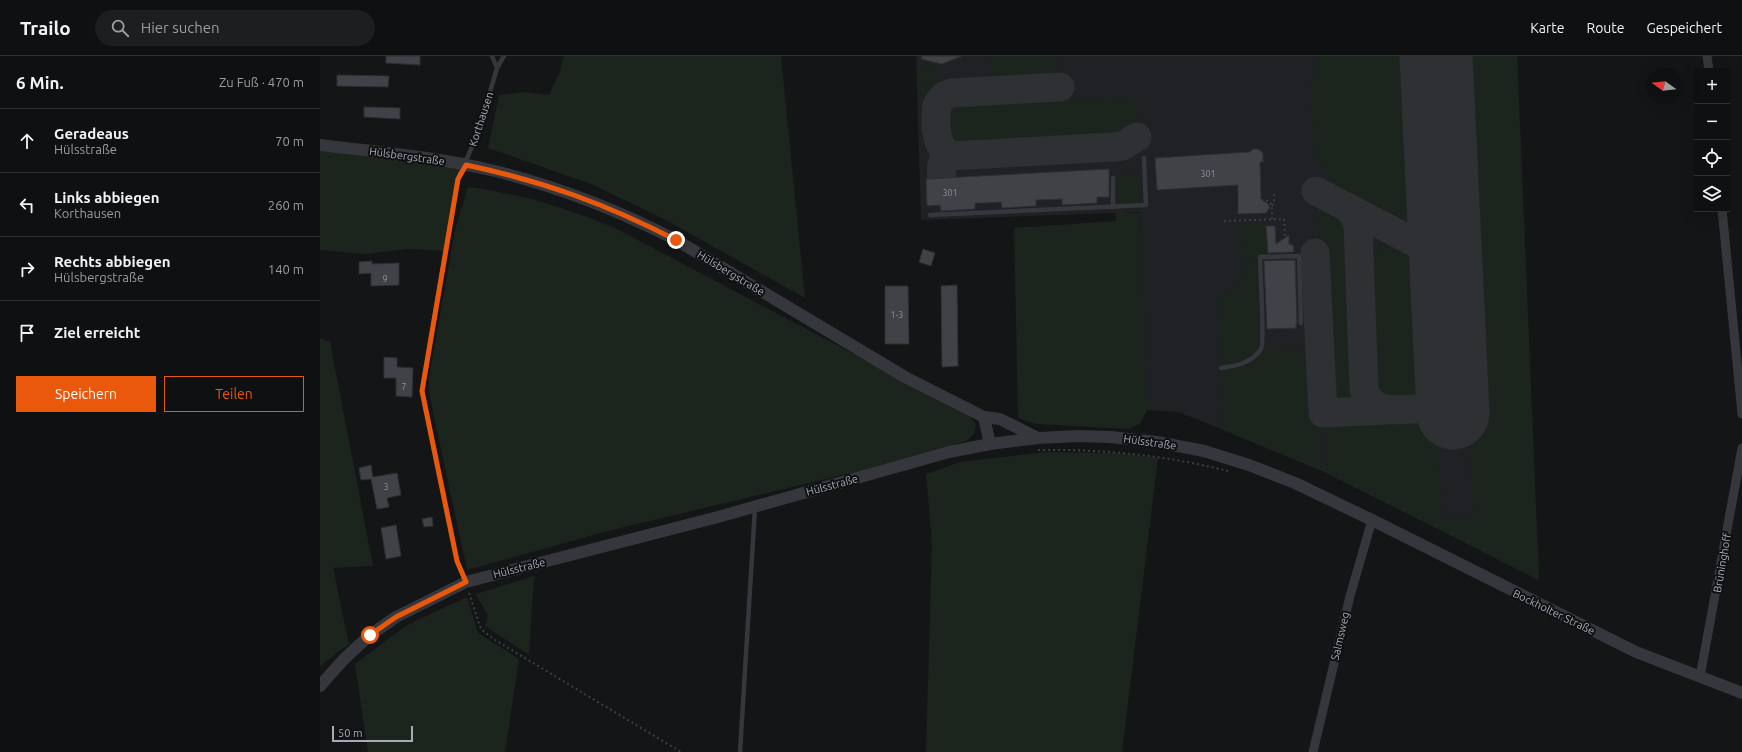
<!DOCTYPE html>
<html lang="de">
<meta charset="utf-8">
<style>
:root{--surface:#0f1011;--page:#1d1e1f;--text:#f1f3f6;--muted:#9b9d9f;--line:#2f3031;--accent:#ea580c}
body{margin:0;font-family:Ubuntu,sans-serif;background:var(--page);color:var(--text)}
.controls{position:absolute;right:12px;top:12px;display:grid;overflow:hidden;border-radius:0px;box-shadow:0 4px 16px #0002}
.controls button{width:36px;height:36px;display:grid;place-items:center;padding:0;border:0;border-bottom:1px solid var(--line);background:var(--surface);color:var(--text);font:20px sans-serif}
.compass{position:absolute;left:1326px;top:12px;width:36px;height:36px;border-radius:50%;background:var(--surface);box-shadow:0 4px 16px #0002;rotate:285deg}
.scale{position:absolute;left:12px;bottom:10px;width:81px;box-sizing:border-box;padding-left:4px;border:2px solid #a5acb8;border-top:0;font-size:11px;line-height:14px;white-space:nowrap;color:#a5acb8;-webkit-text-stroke:3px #0f1012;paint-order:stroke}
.stop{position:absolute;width:12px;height:12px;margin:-9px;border:3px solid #ea580c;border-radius:50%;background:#fff}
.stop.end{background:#ea580c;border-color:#fff;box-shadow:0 1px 4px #0008}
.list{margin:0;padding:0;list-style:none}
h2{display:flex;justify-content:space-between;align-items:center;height:52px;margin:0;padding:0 16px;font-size:17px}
h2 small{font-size:13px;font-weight:400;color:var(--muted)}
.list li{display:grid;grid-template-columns:26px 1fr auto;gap:12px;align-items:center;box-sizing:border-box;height:64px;padding:0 16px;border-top:1px solid var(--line)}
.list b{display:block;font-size:15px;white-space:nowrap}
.list p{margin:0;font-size:13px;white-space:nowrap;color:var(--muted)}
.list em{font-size:13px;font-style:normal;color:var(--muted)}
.actions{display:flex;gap:8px;padding:12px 16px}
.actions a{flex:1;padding:9px 0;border:1px solid var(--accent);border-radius:0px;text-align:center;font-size:14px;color:var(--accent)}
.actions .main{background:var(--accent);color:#fff}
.icon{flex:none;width:22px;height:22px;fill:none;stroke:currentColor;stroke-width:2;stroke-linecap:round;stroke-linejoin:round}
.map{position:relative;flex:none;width:1422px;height:696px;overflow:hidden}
header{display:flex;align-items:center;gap:24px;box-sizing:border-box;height:56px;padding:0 20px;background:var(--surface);border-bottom:1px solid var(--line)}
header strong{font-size:19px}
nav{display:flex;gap:22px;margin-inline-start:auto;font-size:14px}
.search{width:280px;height:36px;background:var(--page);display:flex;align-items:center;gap:10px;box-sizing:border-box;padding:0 14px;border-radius:22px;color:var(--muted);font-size:15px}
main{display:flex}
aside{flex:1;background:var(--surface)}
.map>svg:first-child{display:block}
.built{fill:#202124}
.green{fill:#1c251d}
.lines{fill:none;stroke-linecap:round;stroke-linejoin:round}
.taxiway{stroke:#2e3034;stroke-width:29}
.runway{stroke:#2e3034;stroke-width:73}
.building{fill:#404247;stroke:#2e2f33}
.path{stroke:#3b3e43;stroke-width:2;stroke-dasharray:2 3;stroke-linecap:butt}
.service{stroke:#35373c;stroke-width:4.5}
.minor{stroke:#35373c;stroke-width:9}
.tertiary{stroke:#35373c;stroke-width:12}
.route{stroke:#ea580c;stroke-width:5}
.labels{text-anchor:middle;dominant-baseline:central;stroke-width:4;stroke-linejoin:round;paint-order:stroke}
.number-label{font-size:9px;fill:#8c929c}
.street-label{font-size:11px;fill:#a5acb8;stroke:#0f1012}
</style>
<header>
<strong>Trailo</strong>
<div class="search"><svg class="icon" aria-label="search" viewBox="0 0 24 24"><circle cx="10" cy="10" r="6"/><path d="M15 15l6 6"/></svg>Hier suchen</div>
<nav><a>Karte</a><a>Route</a><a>Gespeichert</a></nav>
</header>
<main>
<aside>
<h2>6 Min.<small>Zu Fuß · 470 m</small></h2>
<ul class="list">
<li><svg class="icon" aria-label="ahead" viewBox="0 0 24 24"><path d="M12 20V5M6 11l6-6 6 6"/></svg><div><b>Geradeaus</b><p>Hülsstraße</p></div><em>70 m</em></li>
<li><svg class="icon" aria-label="left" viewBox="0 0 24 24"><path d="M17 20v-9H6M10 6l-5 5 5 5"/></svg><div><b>Links abbiegen</b><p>Korthausen</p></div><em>260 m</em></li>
<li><svg class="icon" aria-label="right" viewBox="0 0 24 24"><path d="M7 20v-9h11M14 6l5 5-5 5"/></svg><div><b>Rechts abbiegen</b><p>Hülsbergstraße</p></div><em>140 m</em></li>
<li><svg class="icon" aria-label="arrive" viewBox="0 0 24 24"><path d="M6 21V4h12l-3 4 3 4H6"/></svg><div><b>Ziel erreicht</b></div></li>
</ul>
<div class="actions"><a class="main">Speichern</a><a>Teilen</a></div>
</aside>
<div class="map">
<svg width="1422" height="696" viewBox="0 0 1422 696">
<rect width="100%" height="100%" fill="#141517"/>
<path class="built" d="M596,0H1197L1219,524L1002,415L859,356L826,354L820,156L601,164Z"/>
<path class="green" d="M244,0H461L485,242L346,164L271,128L168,92L179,39L204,36L229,39L240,15Z
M674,0H738L739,24L683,28C672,24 672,12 670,2Z
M999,0H1101L1107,141L1103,151L1096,159L1086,163L1076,162L1027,136L1017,128L993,96L991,27Z
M1133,0H1197L1219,524L1008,417L1006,367L1008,364L1116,358L1122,463L1153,461Z
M611,5L614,6L616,38C599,50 621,84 610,97L604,100L600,18Z
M740,37L742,42L747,44L816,41L817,70L802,79L795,81L635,90L628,86L626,83C622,72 620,53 629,45Z
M0,95L146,109L138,123L126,195L88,193L45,198L0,194Z
M819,118L820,147L797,148L796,119Z
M148,131C200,137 249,153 297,173L649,359L656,368L654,378L646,385L543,414L288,475L147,514L113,356L109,337V322L135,174Z
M997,150L1024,164L1032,174L1039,343L1034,349L1011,351L1005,346Z
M795,156L820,157L828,352L820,368L808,373L716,368L698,362L694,172L796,165Z
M946,167L947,196L922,204L921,168Z
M1070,190C1083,191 1105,201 1110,214L1115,322C1112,340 1103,345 1085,346C1065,347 1055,344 1050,324L1047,209C1050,198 1057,192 1070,190Z
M937,200L939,289C932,304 915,307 901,309L897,242C907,239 917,234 922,223C923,219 922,211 921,206Z
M0,282L10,286L53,510L13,512L29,588L0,610Z
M995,293L997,300L1002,415L904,374L902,315C921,312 931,310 944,294Z
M725,396L799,397L838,402L802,696H606L612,487L606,418L640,406Z
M214,520L209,599L165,570L168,560L156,538Z
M147,541L158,577L199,603L185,696H48L35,608L87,569Z"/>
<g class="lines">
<path class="taxiway" d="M632,99C614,93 615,65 617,49L624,40L632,37L740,31
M622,122C621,113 620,105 629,100L793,91L802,90L817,81
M996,135L1115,197L1122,205L1126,217
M1027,151L1034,159L1038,170L1044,332C1046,341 1050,347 1058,351C1070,356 1113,354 1122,346C1131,339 1131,328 1131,317
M1088,183C1113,187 1121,174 1123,152
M995,197L1003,357L1067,354"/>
<path class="runway" d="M1116,0L1133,357"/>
</g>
<path class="building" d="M66,0H100V9L66,7Z
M602,0H642L622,8L601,3Z
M17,19L69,20L68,31L17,30Z
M44,51L80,52V63L44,61Z
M933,93H938L943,97V106H940L941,144L947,147L950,151L946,157L918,158V129L837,134L835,102L930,96Z
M789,113V141H777V147L742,149V143L716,144V150L682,152L681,146L664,147H655V153L621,155L620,149L607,150L606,123Z
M946,170H955L956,188L969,179V188L973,189L974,196L948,197Z
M603,193L615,197L611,210L599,206Z
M975,204L977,268H976V272L947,273L944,205Z
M52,205V208L79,207V229L51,230V217L39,218V206Z
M637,229L638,310L622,311L621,230Z
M565,230H588L589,288H565Z
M64,301L77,302V311L93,312L92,341L76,340V322H64Z
M51,409L53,421L77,417L81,439L67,442L69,451L57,453L51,423L41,424L39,412Z
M112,461L113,470L104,471L102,463Z
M76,469L81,500L66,503L61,472Z"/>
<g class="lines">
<path class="path" d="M942,145V144L948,145L952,149V163
M952,149L954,148V138
M904,165L964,163L965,181
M718,394C783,393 844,399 908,415
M149,537L161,573L175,584L361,696"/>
<path class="service" d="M172,0L177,12
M793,122V151
M610,159L826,149L824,102
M901,312C916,310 932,307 941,293C945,287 940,214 940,201L979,200L981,267
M146,526L137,505L102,335L138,123L158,77L177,12L184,0
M420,696L435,452"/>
<path class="minor" d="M1387,0L1389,15
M1402,153L1422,358
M1380,621L1422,392
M993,696L1030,540L1052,464"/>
<path class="tertiary" d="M0,89C58,96 118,101 175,115C239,131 298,154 356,184L585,321L664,361L680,363L718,382
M664,361L670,388
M0,630L24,603L50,579L76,561L146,526L398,461L629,396L670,388L718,382L759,380L790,381L837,386L884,395L929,409L975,427L1052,464L1316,596L1422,637"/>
</g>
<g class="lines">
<path class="route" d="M50,579L76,561L146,526L137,505L102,335L138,123L146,109C223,125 286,148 356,184"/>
</g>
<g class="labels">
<g class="number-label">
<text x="888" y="118">301</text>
<text x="630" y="137">301</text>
<text x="65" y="223">9</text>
<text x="577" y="259">1-3</text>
<text x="84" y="331">7</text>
<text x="66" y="431">3</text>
</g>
<g class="street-label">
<text transform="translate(161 63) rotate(-72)">Korthausen</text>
<text transform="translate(87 100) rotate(8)">Hülsbergstraße</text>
<text transform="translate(411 217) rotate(31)">Hülsbergstraße</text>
<text transform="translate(830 386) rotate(8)">Hülsstraße</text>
<text transform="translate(512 429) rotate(-15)">Hülsstraße</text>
<text transform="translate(1402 507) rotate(-80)">Brüninghoff</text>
<text transform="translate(199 512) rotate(-14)">Hülsstraße</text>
<text transform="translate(1234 556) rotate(26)">Bockholter Straße</text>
<text transform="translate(1020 580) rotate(-77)">Salmsweg</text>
</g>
</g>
</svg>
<div class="controls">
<button>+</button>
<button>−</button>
<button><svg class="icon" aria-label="locate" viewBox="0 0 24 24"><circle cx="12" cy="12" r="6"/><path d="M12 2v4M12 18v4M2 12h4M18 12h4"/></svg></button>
<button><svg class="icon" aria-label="layers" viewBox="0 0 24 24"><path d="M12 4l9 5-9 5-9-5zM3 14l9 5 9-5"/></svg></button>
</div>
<svg class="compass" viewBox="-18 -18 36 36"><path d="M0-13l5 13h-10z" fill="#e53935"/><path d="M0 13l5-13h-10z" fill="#9b9d9f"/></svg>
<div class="scale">50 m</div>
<div class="stop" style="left:50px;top:579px"></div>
<div class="stop end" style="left:356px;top:184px"></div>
</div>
</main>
